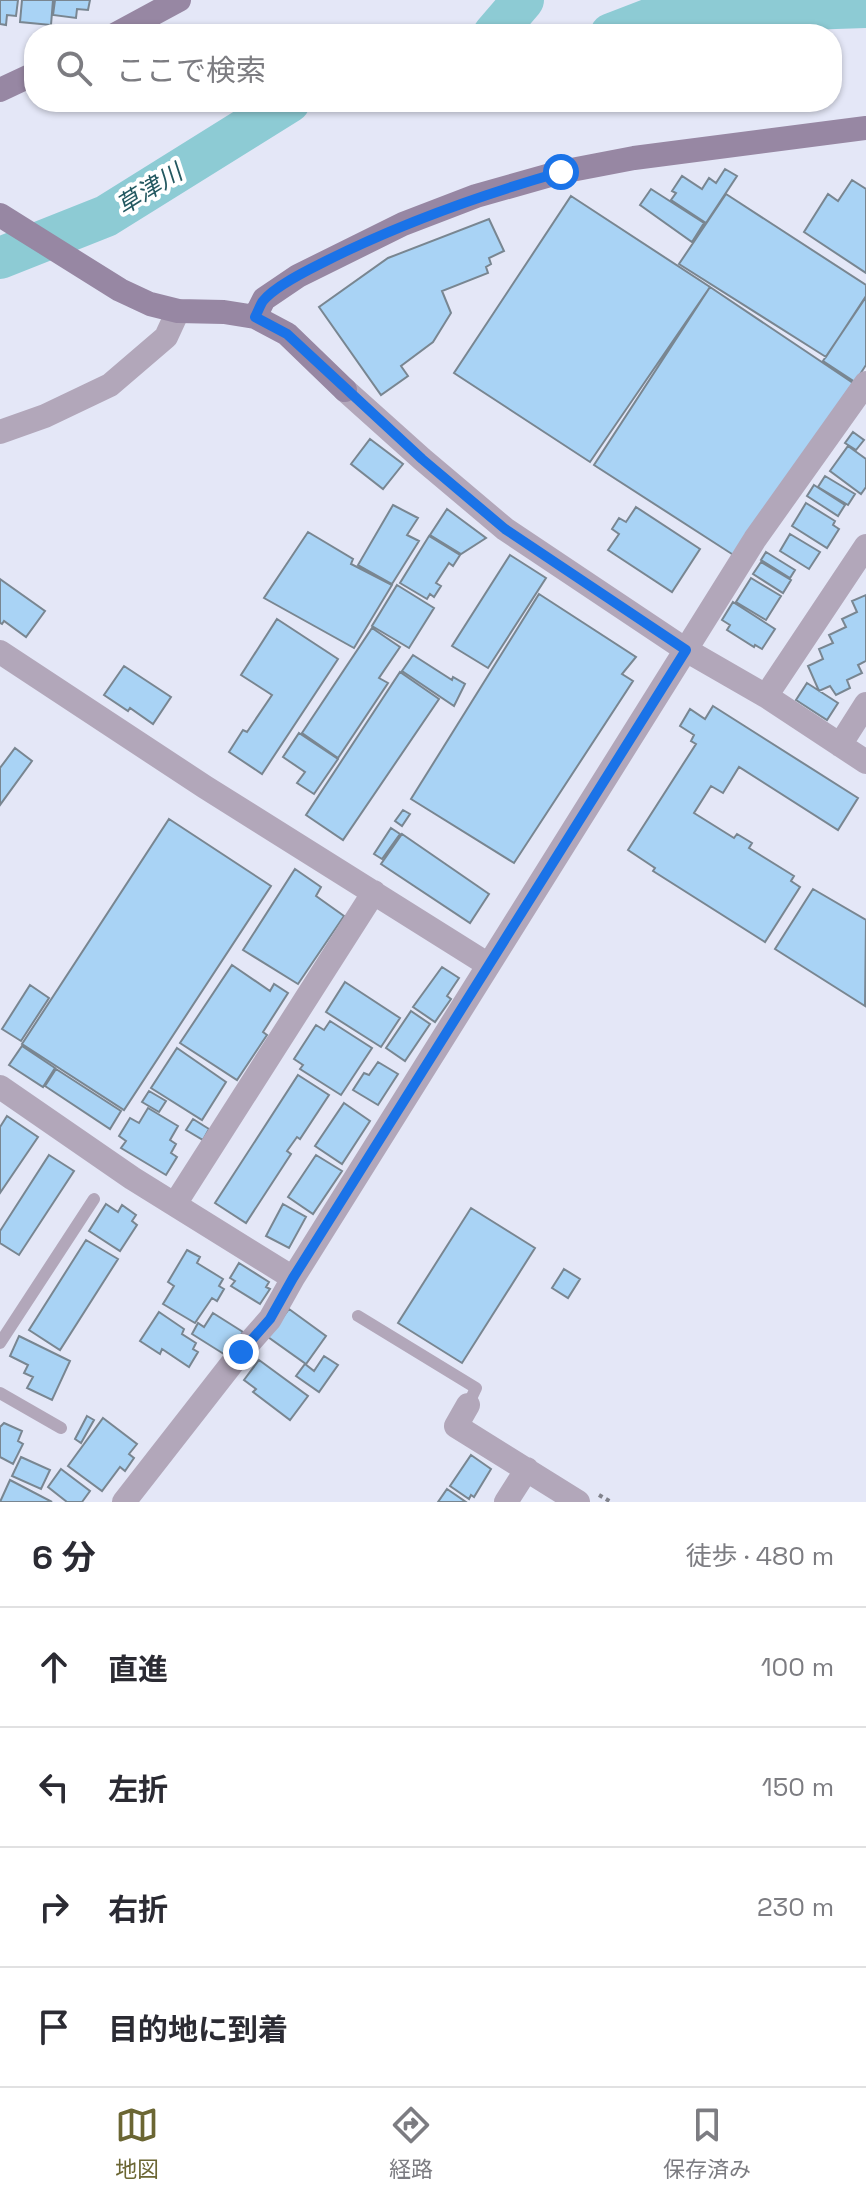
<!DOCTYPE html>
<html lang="ja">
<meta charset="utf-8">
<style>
:root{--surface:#fff;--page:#f2f2f3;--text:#2b2b33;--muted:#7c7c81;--line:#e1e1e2;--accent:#6b6633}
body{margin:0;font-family:"Space Grotesk","Noto Sans JP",sans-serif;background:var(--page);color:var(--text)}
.stop{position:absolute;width:24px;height:24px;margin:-18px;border:6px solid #1a73e8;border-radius:50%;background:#fff}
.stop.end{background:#1a73e8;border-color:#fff;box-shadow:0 2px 8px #0008}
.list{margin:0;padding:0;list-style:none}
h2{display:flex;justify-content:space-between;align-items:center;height:104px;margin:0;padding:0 32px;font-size:34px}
h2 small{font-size:26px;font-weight:400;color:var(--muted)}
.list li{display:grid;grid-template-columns:52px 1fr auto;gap:24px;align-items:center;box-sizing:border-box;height:120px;padding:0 32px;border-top:2px solid var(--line)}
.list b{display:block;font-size:30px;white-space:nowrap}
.list em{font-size:26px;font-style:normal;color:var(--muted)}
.icon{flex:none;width:44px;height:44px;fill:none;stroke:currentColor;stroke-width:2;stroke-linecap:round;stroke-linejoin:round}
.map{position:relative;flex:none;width:866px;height:1502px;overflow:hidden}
.search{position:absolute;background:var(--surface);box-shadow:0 2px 6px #0004;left:24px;right:24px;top:24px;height:88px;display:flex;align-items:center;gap:20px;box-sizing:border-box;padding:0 28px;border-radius:32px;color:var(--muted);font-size:30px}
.sheet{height:584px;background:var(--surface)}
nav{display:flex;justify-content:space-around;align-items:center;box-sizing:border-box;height:112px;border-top:2px solid var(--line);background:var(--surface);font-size:22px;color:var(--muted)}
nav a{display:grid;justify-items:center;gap:4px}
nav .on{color:var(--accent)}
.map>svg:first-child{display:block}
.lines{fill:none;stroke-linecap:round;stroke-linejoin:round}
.river{stroke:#8dcbd4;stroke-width:42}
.building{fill:#a9d3f5;stroke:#798691;stroke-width:2}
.path{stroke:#80828c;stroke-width:4;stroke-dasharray:4 4;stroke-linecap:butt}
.lane{stroke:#b2a7ba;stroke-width:12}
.street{stroke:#b2a7ba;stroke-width:24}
.secondary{stroke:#9787a3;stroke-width:24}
.route{stroke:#1a73e8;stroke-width:10}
.labels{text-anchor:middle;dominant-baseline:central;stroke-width:8;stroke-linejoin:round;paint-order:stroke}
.water-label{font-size:24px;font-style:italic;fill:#235860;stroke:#fff}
</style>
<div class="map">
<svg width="866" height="1502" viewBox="0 0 866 1502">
<rect width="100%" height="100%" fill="#e4e7f7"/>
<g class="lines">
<path class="river" d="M494,34L523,0
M611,34L653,18L703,19L744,11L866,7
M0,258L106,216L289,102"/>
</g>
<path class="building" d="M0,0H18L16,16L7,15L6,25L0,24Z
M22,0H53L51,25L20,22Z
M55,0H90L88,10L77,9L76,18L53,15Z
M725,169L737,176L706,223L671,200L676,193L672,191L682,176L702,189L709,178L716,183Z
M852,180L866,189V273L804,232L828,194L838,201Z
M651,189L704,223L692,242L640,205Z
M726,194L866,285V296L826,357L679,264Z
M571,196L710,287L590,462L454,373Z
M489,219L504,251L489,258L491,264L486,267L488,273L442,291L451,313L433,342L401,366L408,376L381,395L319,307L388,258Z
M710,287L853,383L735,556L594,465Z
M866,297V365L855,382L823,361Z
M853,432L864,440L856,450L845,443Z
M370,439L403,464L383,489L351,464Z
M848,446L866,459V487L861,494L830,471Z
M825,476L855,494L848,505L818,487Z
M814,485L845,505L838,516L807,496Z
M806,503L835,521L833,525L839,529L827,548L792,526Z
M393,505L418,518L407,535L419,541L392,584L358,565Z
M636,507L700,549L672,592L608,550L619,534L612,529L619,518L626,522Z
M447,509L486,538L461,554L430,535Z
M308,532L353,559L351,564L392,585L354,648L264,598Z
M790,534L820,552L809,569L780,551Z
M429,536L460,555L453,566L449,563L436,583L441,586L434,597L430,594L427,599L400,583Z
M766,552L795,570L790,578L761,560Z
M510,555L546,578L488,668L452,646Z
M761,562L791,580L783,593L753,574Z
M751,578L781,596L766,620L736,602Z
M0,579L45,611L26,637L4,621L2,624L0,623Z
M397,585L434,608L409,648L372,626Z
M539,594L636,657L622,674L633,681L514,863L411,799Z
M866,595V661L858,665L862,673L847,680L850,688L836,695L830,686L819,691L808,666L823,659L819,649L833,643L829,635L846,627L842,619L857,612L852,601Z
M733,602L775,629L762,649L755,645L754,647L727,630L730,625L722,620Z
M277,619L338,659L262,774L229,752L243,730L247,732L272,695L241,675Z
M372,628L400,647L379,678L388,683L338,758L302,733Z
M413,655L452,680L453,677L465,684L454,706L402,671Z
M124,666L171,697L153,724L130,708L128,711L104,695Z
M400,672L439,699L343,840L306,815Z
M807,683L838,703L827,720L796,700Z
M713,706L858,798L838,830L739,767L723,793L711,786L694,813L734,838L737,834L752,843L749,848L794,876L791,881L800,887L765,942L653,871L655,868L628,850L696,744L691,741L694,735L680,726L690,709L705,719Z
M299,733L338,759L314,794L297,783L305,772L283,757Z
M15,748L32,761L0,805V768Z
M403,810L410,814L402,826L395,821Z
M169,819L271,886L124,1110L22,1044Z
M391,828L400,834L382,859L374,854Z
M402,834L489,894L470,923L381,864Z
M295,869L321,887L316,896L344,916L298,984L243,950Z
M813,889L866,920L865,1006L775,949Z
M232,965L270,991L274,984L288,993L263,1032L267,1035L237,1080L180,1043Z
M442,967L459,978L447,996L451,999L435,1022L413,1007Z
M345,982L400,1018L381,1047L326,1012Z
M30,985L49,998L21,1041L2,1029Z
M411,1011L430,1024L405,1061L386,1048Z
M330,1021L372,1048L341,1095L300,1069L303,1065L294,1059L316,1025L324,1030Z
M22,1046L55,1068L43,1087L9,1065Z
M177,1048L226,1082L202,1120L151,1088Z
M378,1062L398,1074L378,1105L353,1090L364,1073L369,1075Z
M56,1069L121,1111L110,1129L45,1086Z
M298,1075L329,1095L300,1139L297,1137L287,1151L291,1154L246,1223L215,1203Z
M149,1091L166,1101L159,1112L142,1102Z
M344,1103L370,1121L342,1164L315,1146Z
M148,1108L178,1126L170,1140L176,1144L171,1153L177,1157L166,1175L121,1148L126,1141L119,1136L130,1118L139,1123Z
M7,1116L38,1137L0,1193V1127Z
M193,1119L209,1129L203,1140L186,1130Z
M49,1155L74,1171L19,1255L0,1243V1231Z
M316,1155L342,1171L313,1214L288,1197Z
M106,1204L118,1212L122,1205L136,1215L132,1221L137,1225L120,1251L89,1231Z
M283,1204L306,1217L289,1248L266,1236Z
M471,1208L535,1248L462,1363L398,1323Z
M86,1240L118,1259L60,1350L29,1330Z
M187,1250L200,1257L197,1263L223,1279L219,1286L224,1289L217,1301L212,1298L195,1323L163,1304L174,1286L168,1282Z
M239,1263L269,1282L266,1287L270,1289L260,1304L231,1286L235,1281L230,1278Z
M564,1269L580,1279L568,1298L552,1288Z
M289,1309L326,1336L306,1364L268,1337Z
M159,1312L184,1329L182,1334L196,1343L193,1349L198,1352L189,1367L162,1349L160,1354L140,1341Z
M213,1313L243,1332L227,1356L192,1334L198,1323L204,1327Z
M19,1336L70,1361L52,1400L27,1388L33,1377L24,1373L28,1365L10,1356Z
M324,1356L338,1365L319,1392L296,1376L305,1364L314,1371Z
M259,1360L308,1396L290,1420L253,1392L256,1389L244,1380Z
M87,1416L94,1420L81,1443L75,1439Z
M103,1418L137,1444L129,1454L134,1458L125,1471L120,1467L102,1491L68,1466Z
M4,1423L22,1431L18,1441L23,1444L13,1464L0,1457V1427Z
M471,1455L491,1469L474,1497L471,1495L469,1499L450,1486Z
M21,1457L50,1470L41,1489L12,1476Z
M61,1469L90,1491L82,1502H67L48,1487Z
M10,1480L52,1502H0Z
M447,1489L466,1502H438Z"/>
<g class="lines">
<path class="path" d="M599,1495L611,1502"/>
<path class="lane" d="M358,1316L476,1388L468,1405
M0,1343L94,1199
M0,1393L61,1428"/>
<path class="street" d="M345,390L422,459L505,529L686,650L766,696L866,762
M0,432L45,416L110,385L166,337L178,311
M0,652L205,787L487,964
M766,696L866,546
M840,745L866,704
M0,1087L132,1178L293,1278
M175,1204L374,892
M468,1405L456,1426L578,1502
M124,1502L241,1352L270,1319L293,1278L755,539L866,383
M506,1502L527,1469"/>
<path class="secondary" d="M116,34L179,0
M0,90L34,74
M0,215L120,290L150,304L178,311L224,312L255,317L264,299L298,276L403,224L476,196L561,172L634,158L866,128
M255,317L287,334L345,390"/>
</g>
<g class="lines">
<path class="route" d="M241,1352L270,1319L293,1278L686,650L505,529L422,459L287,334L255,317C258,312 260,305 263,301C274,287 304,272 320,264C398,224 477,196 561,172"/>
</g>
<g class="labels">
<g class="water-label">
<text transform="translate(149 189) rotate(-32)">草津川</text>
</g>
</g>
</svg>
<div class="stop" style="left:561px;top:172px"></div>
<div class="stop end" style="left:241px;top:1352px"></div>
<div class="search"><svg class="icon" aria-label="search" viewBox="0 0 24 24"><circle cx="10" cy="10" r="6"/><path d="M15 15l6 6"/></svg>ここで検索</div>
</div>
<section class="sheet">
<h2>6 分<small>徒歩 · 480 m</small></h2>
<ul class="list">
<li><svg class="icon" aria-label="ahead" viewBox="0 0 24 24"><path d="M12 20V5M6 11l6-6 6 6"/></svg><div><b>直進</b></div><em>100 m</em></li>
<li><svg class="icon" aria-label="left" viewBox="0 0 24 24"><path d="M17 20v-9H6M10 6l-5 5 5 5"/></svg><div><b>左折</b></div><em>150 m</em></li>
<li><svg class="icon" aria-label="right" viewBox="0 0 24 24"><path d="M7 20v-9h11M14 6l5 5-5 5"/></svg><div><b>右折</b></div><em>230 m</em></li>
<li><svg class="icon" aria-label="arrive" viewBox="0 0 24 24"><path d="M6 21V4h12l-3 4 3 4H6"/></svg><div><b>目的地に到着</b></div></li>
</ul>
</section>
<nav>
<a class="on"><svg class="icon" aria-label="map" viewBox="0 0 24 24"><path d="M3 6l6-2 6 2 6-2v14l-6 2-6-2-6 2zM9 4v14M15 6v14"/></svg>地図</a>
<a><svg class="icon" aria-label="directions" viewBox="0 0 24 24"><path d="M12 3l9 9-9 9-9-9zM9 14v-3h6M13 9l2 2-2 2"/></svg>経路</a>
<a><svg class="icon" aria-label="saved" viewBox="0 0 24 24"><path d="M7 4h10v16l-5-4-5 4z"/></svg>保存済み</a>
</nav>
